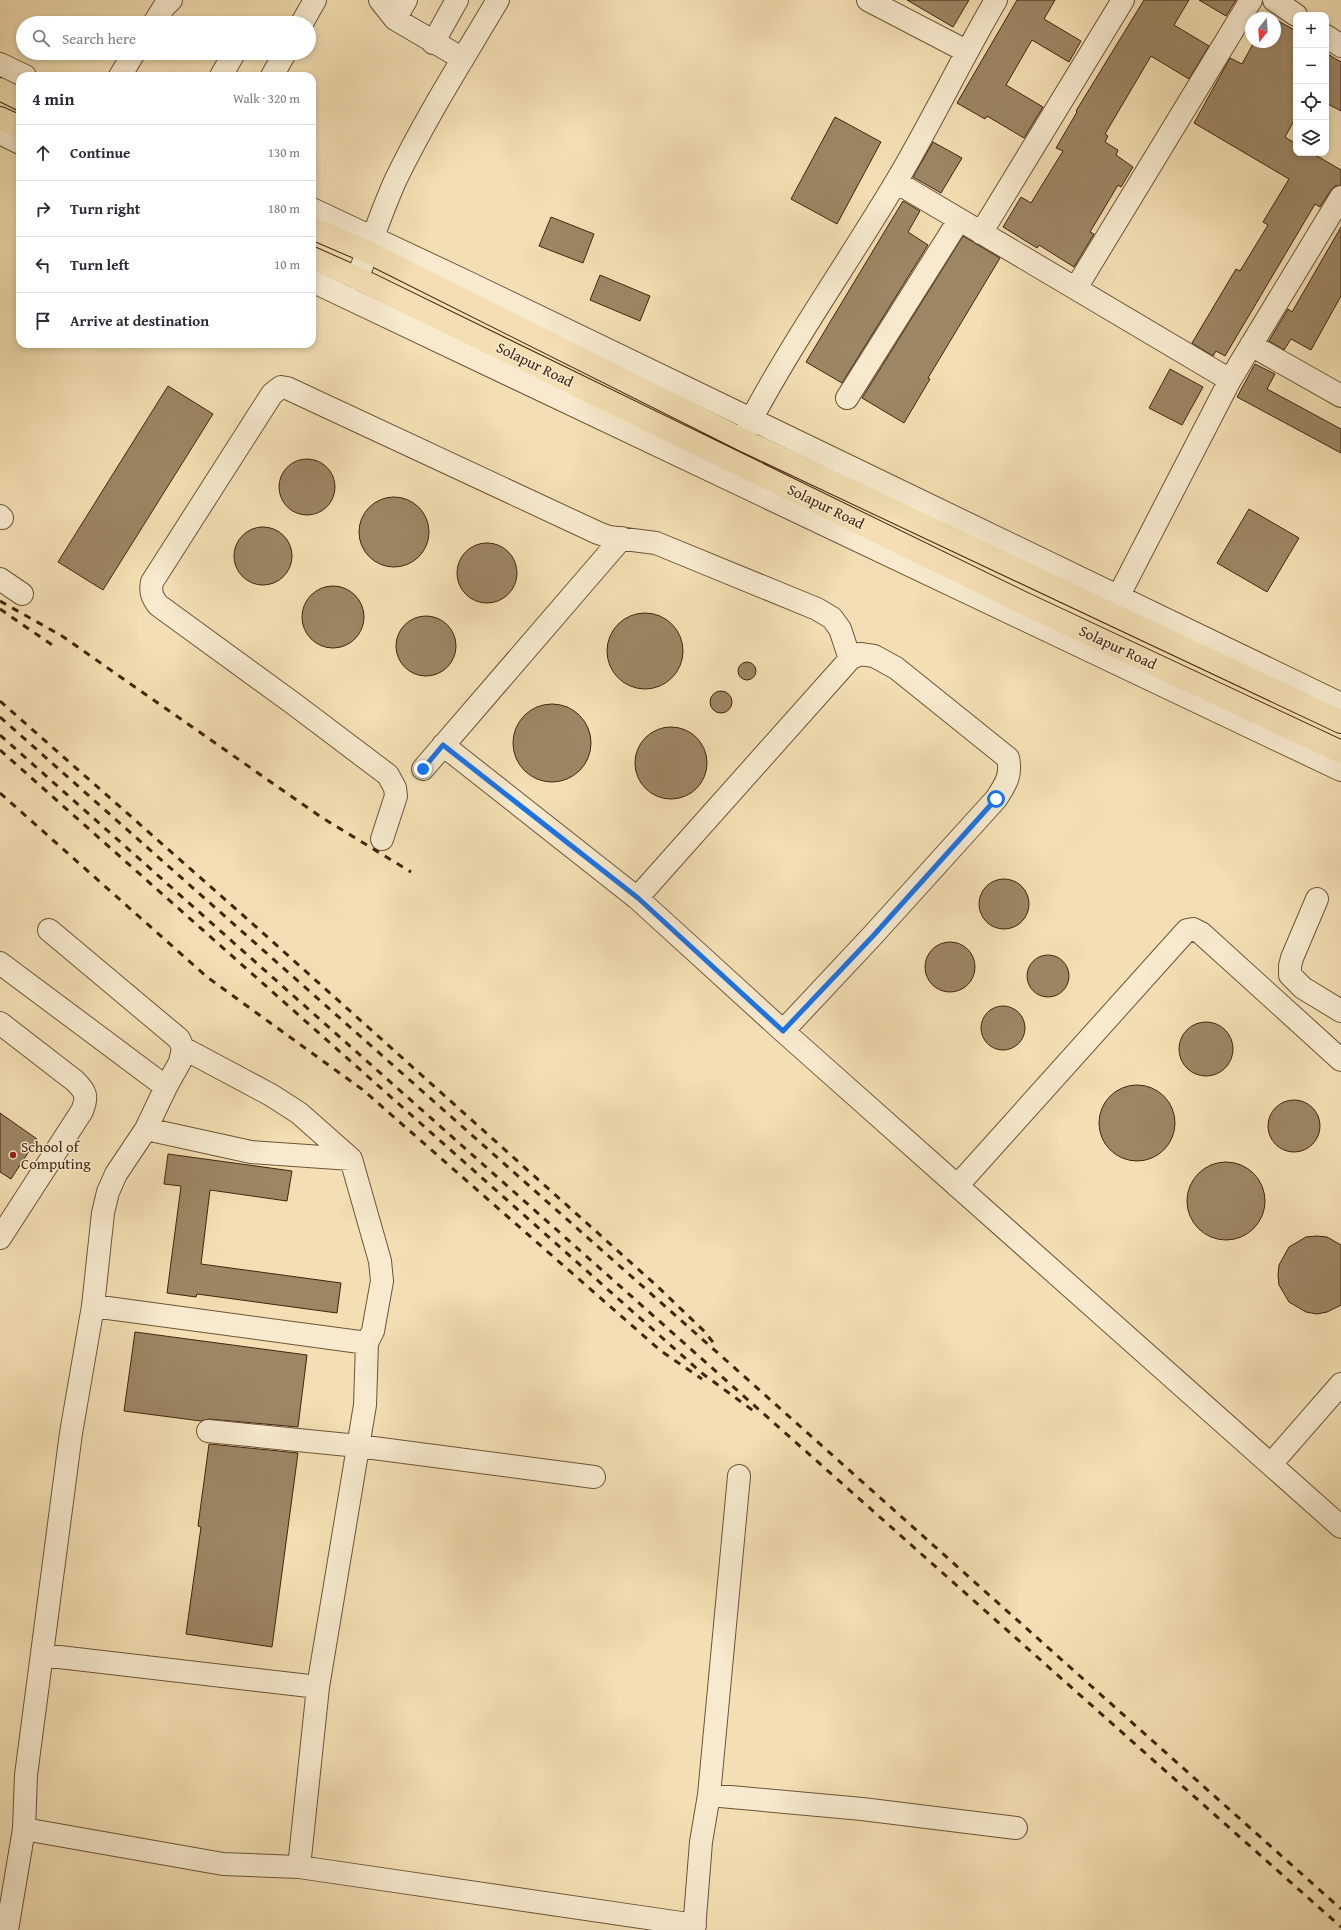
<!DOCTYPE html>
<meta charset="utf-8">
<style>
:root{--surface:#fff;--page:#f2f2f3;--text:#2b2b33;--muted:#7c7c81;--line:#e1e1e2}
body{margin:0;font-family:"Gentium Book Plus",serif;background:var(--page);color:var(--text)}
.controls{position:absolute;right:12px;top:12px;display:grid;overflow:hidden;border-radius:8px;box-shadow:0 2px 6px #0003}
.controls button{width:36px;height:36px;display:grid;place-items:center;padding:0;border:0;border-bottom:1px solid var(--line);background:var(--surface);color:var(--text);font:20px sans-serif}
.compass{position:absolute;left:1245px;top:12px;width:36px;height:36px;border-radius:50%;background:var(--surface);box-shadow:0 2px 6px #0003;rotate:197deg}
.stop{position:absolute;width:12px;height:12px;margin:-9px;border:3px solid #1a73e8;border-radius:50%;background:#fff}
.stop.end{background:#1a73e8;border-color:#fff;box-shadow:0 1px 4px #0008}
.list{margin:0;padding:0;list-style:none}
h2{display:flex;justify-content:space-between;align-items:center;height:52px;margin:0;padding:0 16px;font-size:17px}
h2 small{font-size:13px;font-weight:400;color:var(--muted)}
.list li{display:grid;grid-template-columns:26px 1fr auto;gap:12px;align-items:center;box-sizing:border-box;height:56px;padding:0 16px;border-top:1px solid var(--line)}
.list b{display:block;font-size:15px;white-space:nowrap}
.list em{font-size:13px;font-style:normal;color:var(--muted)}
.icon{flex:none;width:22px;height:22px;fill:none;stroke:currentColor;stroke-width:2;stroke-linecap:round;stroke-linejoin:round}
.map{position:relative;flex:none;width:1341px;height:1930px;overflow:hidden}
.search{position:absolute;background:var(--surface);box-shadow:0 2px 6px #0003;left:16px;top:16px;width:300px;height:44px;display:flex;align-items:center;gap:10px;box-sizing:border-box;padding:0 14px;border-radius:22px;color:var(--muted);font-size:15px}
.panel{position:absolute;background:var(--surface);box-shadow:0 2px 6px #0003;left:16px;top:72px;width:300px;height:276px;border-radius:12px}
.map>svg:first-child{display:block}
.building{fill:#9d8664;stroke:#40250e}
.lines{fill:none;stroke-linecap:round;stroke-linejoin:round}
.minor-casing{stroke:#6d5437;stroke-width:24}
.highway-casing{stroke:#40250e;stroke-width:24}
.minor{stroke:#f7eace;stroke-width:22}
.highway{stroke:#f3dfb3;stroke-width:22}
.rail{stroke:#40250e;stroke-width:3;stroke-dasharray:7 7;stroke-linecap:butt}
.route{stroke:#1a73e8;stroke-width:5}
.poi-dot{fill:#8f2418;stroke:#f7eace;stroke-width:1.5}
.labels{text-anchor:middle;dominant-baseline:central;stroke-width:3;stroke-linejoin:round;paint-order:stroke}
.street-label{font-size:15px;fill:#40250e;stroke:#f7eace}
.poi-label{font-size:15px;fill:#40250e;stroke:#f7eace;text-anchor:start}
</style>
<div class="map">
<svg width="1341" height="1930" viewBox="0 0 1341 1930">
<rect width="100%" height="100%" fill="#f3dfb3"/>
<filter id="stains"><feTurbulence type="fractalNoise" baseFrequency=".005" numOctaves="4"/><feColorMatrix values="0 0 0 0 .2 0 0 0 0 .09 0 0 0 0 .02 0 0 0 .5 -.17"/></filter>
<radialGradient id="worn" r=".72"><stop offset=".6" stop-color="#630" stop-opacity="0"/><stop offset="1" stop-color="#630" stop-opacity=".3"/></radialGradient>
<path class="building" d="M907,0H969L953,27Z
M1017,0H1055L1044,19L1081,41L1069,62L1032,40L1006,85L1043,107L1024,138L987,116L985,119L957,103Z
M1144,0H1189L1174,25L1209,46L1189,79L1151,56L1105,134L1108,136L1105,142L1118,150L1116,155L1133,167L1121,187L1118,185L1090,232L1094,234L1074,267L1039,245L1037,248L1003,227L1021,197L1031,203L1063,151L1056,148L1077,112L1076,111Z
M1199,0H1236L1226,16Z
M1275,19L1296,31V117L1285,137L1296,144V153H1312L1341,170V185L1335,186L1331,190L1320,207L1315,204L1225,356L1216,351L1213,356L1192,343L1236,269L1240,271L1268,225L1263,222L1289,179L1194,123L1230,58L1242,64L1254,42H1275Z
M1326,53L1341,62V111L1326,103Z
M835,117L881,142L837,224L791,199Z
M933,142L962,158L941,193L913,177Z
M903,201L920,211L908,232L928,245L842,383L806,362Z
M551,217L594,234L583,263L539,246Z
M1341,227V296L1311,350L1291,339L1284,350L1269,341L1288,309L1292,312Z
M963,236L1000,258L928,378L930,379L904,423L862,398Z
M600,275L650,296L640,321L590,300Z
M1255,364L1275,374L1267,389L1341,429V453L1237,397Z
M1170,369L1203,387L1182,425L1149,408Z
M168,386L213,414L103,590L58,562Z
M279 487a28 28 0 1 1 56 0a28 28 0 1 1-56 0Z
M359 532a35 35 0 1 1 70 0a35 35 0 1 1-70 0Z
M1249,509L1299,538L1267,592L1217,563Z
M234 556a29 29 0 1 1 58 0a29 29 0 1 1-58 0Z
M457 573a30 30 0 1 1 60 0a30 30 0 1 1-60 0Z
M302 617a31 31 0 1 1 62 0a31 31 0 1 1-62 0Z
M607 651a38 38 0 1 1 76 0a38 38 0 1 1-76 0Z
M396 646a30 30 0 1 1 60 0a30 30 0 1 1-60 0Z
M738 671a9 9 0 1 1 18 0a9 9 0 1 1-18 0Z
M710 702a11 11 0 1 1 22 0a11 11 0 1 1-22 0Z
M513 743a39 39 0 1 1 78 0a39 39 0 1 1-78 0Z
M635 763a36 36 0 1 1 72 0a36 36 0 1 1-72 0Z
M979 904a25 25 0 1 1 50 0a25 25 0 1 1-50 0Z
M925 967a25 25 0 1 1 50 0a25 25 0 1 1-50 0Z
M1027 976a21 21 0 1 1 42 0a21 21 0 1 1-42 0Z
M981 1028a22 22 0 1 1 44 0a22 22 0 1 1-44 0Z
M1179 1049a27 27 0 1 1 54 0a27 27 0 1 1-54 0Z
M1099 1123a38 38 0 1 1 76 0a38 38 0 1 1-76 0Z
M1268 1126a26 26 0 1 1 52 0a26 26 0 1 1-52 0Z
M0,1113L37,1139L11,1179L0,1172Z
M168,1154L292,1171L287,1201L210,1190L201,1264L341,1283L337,1313L197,1294L196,1297L167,1293L181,1186L164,1184Z
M1187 1201a39 39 0 1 1 78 0a39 39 0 1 1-78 0Z
M1317,1236L1327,1237L1341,1245V1305L1327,1312L1317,1314L1306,1312L1289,1302L1279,1285L1278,1275L1279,1265L1289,1247L1306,1237Z
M135,1332L307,1355L298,1427L209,1419L201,1421L124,1411Z
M209,1444L298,1453L272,1647L186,1634L201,1527L198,1526Z"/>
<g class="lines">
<defs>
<path id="minor" d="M380,0L395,19L463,59
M868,0L966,51
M1274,0L1296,15
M395,19L406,0
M154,23L164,7L171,0
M302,23L315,0
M1326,36L1341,46
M433,43L457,0
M0,64L25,76
M120,76L134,53
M221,76L234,53
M272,76L285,53
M0,133L20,143
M896,182L1230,380L1118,597
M312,209L467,282L1341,704
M981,233L1123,0
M357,278C371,245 381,212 396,179C426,117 463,59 498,0
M312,281L1341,770
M1076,288L1251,0
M1251,345L1341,396
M1230,380L1341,197
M847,398L959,220
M744,433C789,346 846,266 896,182C931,123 961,60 996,0
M0,516L2,518
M0,579L22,594
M443,745L637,898L783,1031L1341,1527
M423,769L622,538
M382,839L396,796L395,788L388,775L294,704L158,605C152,597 150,592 152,582L272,394L281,387L287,388L598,533L609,537L656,543L817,609L832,618L840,629L850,659
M637,898L850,659L860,654L874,656L896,668L1008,758C1012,776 1005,785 996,799L873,935L783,1031
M1317,899L1292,958L1290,966V975L1303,988L1341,1011
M0,963L166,1087
M0,1023L75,1081C86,1092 88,1096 82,1111L0,1238
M183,1048L271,1095L299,1113L351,1159L380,1261L382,1281L373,1331L367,1343L365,1405L318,1687L299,1867
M146,1129L251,1152L351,1159
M957,1186L1187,930L1193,929L1201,933L1341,1060
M93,1306L367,1343
M208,1431L358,1446L594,1477
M1271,1464L1341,1384
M42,1655L318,1687
M709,1795L862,1809L1016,1828
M24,1829L223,1864L299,1867L695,1925
M7,1930L24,1829L26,1775L71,1433L93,1306L103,1213L108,1192L116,1174L146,1129L166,1087L180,1062L183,1048L179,1039L49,930
M694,1930L701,1842L709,1795L739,1476"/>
<path id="highway" d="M0,89L20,99
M0,118L20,127
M312,228L368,252L741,439L1341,722
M312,258L357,278L1023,603L1341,752"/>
</defs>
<use href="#minor" class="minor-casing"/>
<use href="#highway" class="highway-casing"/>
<use href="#minor" class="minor"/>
<use href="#highway" class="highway"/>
<path class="rail" d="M0,601L62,636L321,817L411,872
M0,609L55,647
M0,701L254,925L657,1286L705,1332L716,1346
M0,717L728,1362L1341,1909
M0,735L1341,1927
M0,750L703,1374L755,1412
M0,793L207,977L363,1090L661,1351L702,1379"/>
</g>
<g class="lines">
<path class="route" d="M423,769L443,745L638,898L783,1031L873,936L996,799"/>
</g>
<circle class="poi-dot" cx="13" cy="1155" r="4"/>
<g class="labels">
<g class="street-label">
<text transform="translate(535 364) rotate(26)">Solapur Road</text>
<text transform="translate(826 506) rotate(26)">Solapur Road</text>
<text transform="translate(1118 647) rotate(25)">Solapur Road</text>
</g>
<g class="poi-label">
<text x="21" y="1146">School of<tspan x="21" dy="17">Computing</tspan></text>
</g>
</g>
<rect width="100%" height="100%" filter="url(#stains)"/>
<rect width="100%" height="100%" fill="url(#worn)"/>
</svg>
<div class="controls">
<button>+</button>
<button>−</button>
<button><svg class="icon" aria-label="locate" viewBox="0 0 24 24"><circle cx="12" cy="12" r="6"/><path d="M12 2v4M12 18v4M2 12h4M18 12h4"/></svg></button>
<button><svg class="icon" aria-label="layers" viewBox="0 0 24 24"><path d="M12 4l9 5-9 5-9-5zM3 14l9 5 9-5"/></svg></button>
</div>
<svg class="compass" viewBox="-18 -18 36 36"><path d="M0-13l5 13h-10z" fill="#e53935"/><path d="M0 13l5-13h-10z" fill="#7c7c81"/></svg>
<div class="stop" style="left:996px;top:799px"></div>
<div class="stop end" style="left:423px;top:769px"></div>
<div class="search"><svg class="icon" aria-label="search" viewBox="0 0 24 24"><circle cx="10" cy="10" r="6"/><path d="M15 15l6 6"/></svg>Search here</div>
<section class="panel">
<h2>4 min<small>Walk · 320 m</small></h2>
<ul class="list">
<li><svg class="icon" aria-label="ahead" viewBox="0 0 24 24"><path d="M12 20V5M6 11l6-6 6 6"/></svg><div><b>Continue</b></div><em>130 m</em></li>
<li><svg class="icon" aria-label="right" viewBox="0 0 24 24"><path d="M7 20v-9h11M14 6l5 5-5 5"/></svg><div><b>Turn right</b></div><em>180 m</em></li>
<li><svg class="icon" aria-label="left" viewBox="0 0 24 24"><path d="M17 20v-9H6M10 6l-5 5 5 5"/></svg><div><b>Turn left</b></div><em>10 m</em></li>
<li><svg class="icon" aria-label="arrive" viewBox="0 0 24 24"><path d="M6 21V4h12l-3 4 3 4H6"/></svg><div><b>Arrive at destination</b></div></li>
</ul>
</section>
</div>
